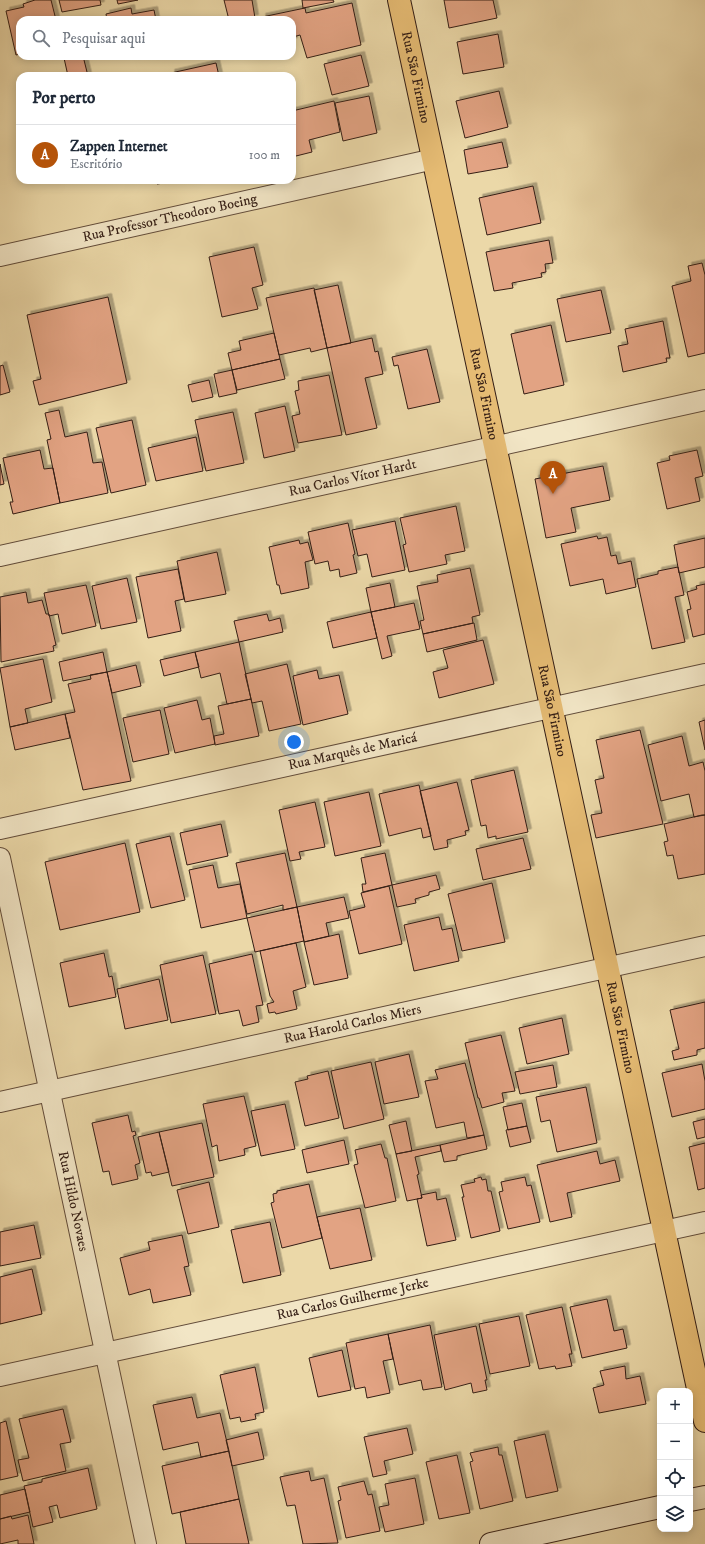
<!DOCTYPE html>
<html lang="pt">
<meta charset="utf-8">
<style>
:root{--surface:#fff;--page:#f6f6f7;--text:#1f2937;--muted:#747a83;--line:#e0e1e3;--accent:#b45309}
body{margin:0;font-family:"IM FELL DW Pica",serif;background:var(--page);color:var(--text)}
.controls{position:absolute;right:12px;bottom:12px;display:grid;overflow:hidden;border-radius:8px;box-shadow:0 2px 10px #0003}
.controls button{width:36px;height:36px;display:grid;place-items:center;padding:0;border:0;border-bottom:1px solid var(--line);background:var(--surface);color:var(--text);font:20px sans-serif}
.you{position:absolute;left:294px;top:742px;width:14px;height:14px;margin:-10px;border:3px solid #fff;border-radius:50%;background:#1a73e8;box-shadow:0 0 0 6px #1a73e833}
.badge{display:grid;place-items:center;width:26px;height:26px;border-radius:50%;background:var(--accent);color:#fff;font-size:13px;font-weight:700}
.pin{position:absolute;translate:-50% -33px;filter:drop-shadow(0 1px 2px #0008)}
.pin::after{content:'';position:absolute;top:21px;width:14px;height:12px;background:inherit;clip-path:polygon(0 0,100% 0,50% 100%)}
.list{margin:0;padding:0;list-style:none}
h2{display:flex;justify-content:space-between;align-items:center;height:52px;margin:0;padding:0 16px;font-size:17px}
h2 small{font-size:13px;font-weight:400;color:var(--muted)}
.list li{display:grid;grid-template-columns:26px 1fr auto;gap:12px;align-items:center;box-sizing:border-box;height:60px;padding:0 16px;border-top:1px solid var(--line)}
.list b{display:block;font-size:15px;white-space:nowrap}
.list p{margin:0;font-size:13px;white-space:nowrap;color:var(--muted)}
.list em{font-size:13px;font-style:normal;color:var(--muted)}
.icon{flex:none;width:22px;height:22px;fill:none;stroke:currentColor;stroke-width:2;stroke-linecap:round;stroke-linejoin:round}
.map{position:relative;flex:none;width:705px;height:1544px;overflow:hidden}
.search{position:absolute;background:var(--surface);box-shadow:0 2px 10px #0003;left:16px;top:16px;width:280px;height:44px;display:flex;align-items:center;gap:10px;box-sizing:border-box;padding:0 14px;border-radius:12px;color:var(--muted);font-size:15px}
.panel{position:absolute;background:var(--surface);box-shadow:0 2px 10px #0003;left:16px;top:72px;width:280px;height:112px;border-radius:12px}
.map>svg:first-child{display:block}
.building{fill:#e2a383;stroke:#341e15;filter:url(#shadow)}
.lines{fill:none;stroke-linecap:round;stroke-linejoin:round}
.street-casing{stroke:#624c3a;stroke-width:22}
.secondary-casing{stroke:#341e15;stroke-width:24}
.primary-casing{stroke:#341e15;stroke-width:24}
.street{stroke:#f2e6c6;stroke-width:20}
.secondary{stroke:#f2e6c6;stroke-width:22}
.primary{stroke:#e6bc74;stroke-width:22}
.labels{text-anchor:middle;dominant-baseline:central;stroke-width:3;stroke-linejoin:round;paint-order:stroke}
.street-label{font-size:14px;fill:#341e15;stroke:#f2e6c6}
</style>
<div class="map">
<svg width="705" height="1544" viewBox="0 0 705 1544">
<defs>
<filter id="shadow"><feDropShadow dx="3.5" dy="-3.5" stdDeviation="0" flood-color="#0004"/></filter>
</defs>
<rect width="100%" height="100%" fill="#ebd8a8"/>
<filter id="stains"><feTurbulence type="fractalNoise" baseFrequency=".005" numOctaves="4"/><feColorMatrix values="0 0 0 0 .2 0 0 0 0 .09 0 0 0 0 .02 0 0 0 .5 -.17"/></filter>
<radialGradient id="worn" r=".72"><stop offset=".6" stop-color="#630" stop-opacity="0"/><stop offset="1" stop-color="#630" stop-opacity=".3"/></radialGradient>
<path class="building" d="M35,0H51L56,20H20V54L16,55L6,11L24,7L23,4Z
M59,0H100L101,5L62,12Z
M117,0H138L118,4Z
M224,0H252L255,18L229,20Z
M302,0H333L334,2L303,8Z
M444,0H493L497,18L449,28Z
M352,3L361,45L307,58L300,35L293,37L294,41H292V20H263L262,17L305,8L306,13Z
M131,8L132,14L154,10L156,20H107L106,14Z
M498,34L504,67L463,74L457,42Z
M361,55L369,86L332,95L324,64Z
M75,56H83L88,76H68L64,58Z
M216,63L219,76H172L171,73Z
M499,91L508,127L465,138L456,101Z
M369,96L377,133L343,141L335,103Z
M334,101L340,132L309,140L312,152L292,157V111Z
M502,142L508,167L468,174L464,150Z
M156,180H184L157,184Z
M533,186L541,223L487,235L479,198Z
M549,240L553,263L545,264L546,272L541,273L542,277L512,283L513,288L494,291L486,252Z
M254,247L263,285L252,288L258,309L222,317L209,257Z
M702,263L705,275V353L688,357L672,286L691,281L688,266Z
M338,285L351,343L327,348L314,290Z
M314,288L327,348L311,352L310,348L279,355L266,298Z
M601,290L611,333L566,342L557,299Z
M108,297L127,383L39,405L33,381L41,379L27,315Z
M663,321L670,358H666L667,362L623,372L618,346L628,344L625,329Z
M551,325L564,385L524,394L511,334Z
M274,333L280,359L232,370L228,353L241,350L239,341Z
M372,338L375,352L378,351L383,374L365,378L377,428L346,435L327,348Z
M427,349L440,402L408,409L398,365L394,366L392,357Z
M280,359L285,379L237,390L232,370Z
M3,365L10,392L0,395V366Z
M232,370L237,393L219,397L214,374Z
M329,375L342,435L298,443L292,416L300,414L295,391L299,390L298,381Z
M209,380L213,397L192,402L188,385Z
M285,406L295,451L264,458L255,413Z
M59,410L65,437L87,432L93,463L102,462L108,493L60,503L47,440L51,439L45,413Z
M233,412L244,463L206,471L195,420Z
M132,420L146,485L111,493L96,428Z
M196,437L203,471L156,481L148,448Z
M40,450L44,469L53,468L60,503L13,514L10,502H13L3,458Z
M697,450L703,476L695,478L700,501L667,509L657,463L670,460L669,456Z
M0,464L4,484L0,485Z
M603,466L610,500L571,508L576,532L546,538L535,479Z
M456,506L465,551L445,555L447,564L409,572L403,545L406,544L400,518Z
M395,521L405,570L372,577L367,554L358,556L352,530Z
M348,523L355,554L353,555L357,573L340,577L339,569L330,571L328,561L315,564L308,532Z
M597,536L598,539L607,537L611,556L616,555L618,564L631,561L636,587L606,594L603,579L570,586L561,544Z
M705,538V567L679,573L674,545Z
M299,540L300,544L308,542L313,560L305,562L309,588L281,594L279,585H277L269,547Z
M217,552L226,594L185,602L177,561Z
M678,567L684,595L675,597L685,642L652,649L637,579L658,574V571Z
M470,568L480,615L472,617L473,623L423,634L420,621L424,620L417,586L438,582L437,575Z
M178,569L184,599L175,601L181,631L148,638L136,577Z
M127,578L137,622L101,629L92,586Z
M390,583L395,607L371,612L366,588Z
M705,584V634L693,637L687,610L691,609L687,592L697,589L696,586Z
M86,585L96,626L62,634L58,614L49,616L44,593Z
M26,592L28,603L42,600L46,614H49L56,645L53,646L54,651L1,662L0,597Z
M414,603L420,629L387,636L392,656L382,659L371,612Z
M371,612L377,638L333,648L327,622Z
M267,614L269,621L280,618L283,632L239,642L234,621Z
M474,623L477,640L427,652L423,634Z
M483,640L494,684L439,698L433,672L448,668L443,650Z
M239,642L251,699L227,704L220,673L201,678L195,652Z
M103,652L107,672L63,681L59,662Z
M195,652L199,667L164,676L160,660Z
M43,659L52,702L25,709L28,723L10,727L0,668Z
M287,664L301,724L269,731L262,701L252,703L245,674Z
M136,665L141,686L112,693L107,672Z
M317,670L319,679L339,675L348,714L303,725L293,676Z
M107,672L131,781L83,790L65,714L75,712L68,684L91,679L90,675Z
M251,699L259,736L215,745L214,736L224,734L218,706Z
M197,700L202,720L210,718L215,744L175,753L164,708Z
M160,710L169,754L133,762L123,718Z
M65,714L70,738L15,750L10,727Z
M705,720V750L699,722Z
M640,730L663,824L596,838L591,815L602,813L595,780L604,778L596,740Z
M682,736L689,766L703,762L705,771V815L699,816L694,817L689,794L661,801L648,745Z
M514,770L528,832L496,839V836L488,838L486,825L481,826L471,780Z
M457,782L469,830L465,831L466,835L447,840L448,847L434,850L420,791Z
M419,785L431,836L423,838L421,828L389,836L379,794Z
M369,792L381,846L335,856L324,802Z
M315,802L325,847L299,852L301,859L290,861L279,810Z
M702,815H705V874L678,879L673,855L667,856L666,851L664,842L668,841L664,824Z
M221,824L228,856L187,865L180,833Z
M170,836L185,900L151,908L136,844Z
M523,838L531,869L483,880L476,849Z
M125,843L140,912L60,930L45,862Z
M285,853L297,907L283,910V905L247,914L236,863Z
M385,853L392,885L363,892L362,884H366L361,858Z
M213,865L218,888L240,884L247,918L201,928L189,870Z
M436,875L440,889L429,892V895L415,899L416,903L397,907L392,885Z
M492,883L505,942L462,951L448,894Z
M389,886L402,944L359,954L349,911L365,907L361,893Z
M344,897L349,918L326,923L329,936L304,942L297,907Z
M297,907L304,941L255,952L247,918Z
M439,917L442,930L452,928L459,961L414,971L404,925Z
M339,934L348,978L314,985L304,942Z
M296,943L306,987L293,991L297,1009L276,1014L275,1012L269,1013L267,1004L274,1002L270,996L260,951Z
M104,953L109,977L112,976L116,997L69,1007L60,963Z
M252,954L263,1005L256,1006L259,1022L243,1026L239,1010L219,1014L209,964Z
M203,955L216,1014L171,1023L160,965Z
M159,979L168,1020L125,1029L117,989Z
M705,1002V1048L697,1050V1055L674,1060L672,1051L679,1049L670,1010Z
M562,1018L569,1054L527,1064L519,1028Z
M501,1035L515,1091L502,1093L504,1102L482,1108L479,1098H478L465,1043Z
M409,1054L419,1097L384,1104L375,1062Z
M371,1062L384,1119L344,1129L331,1071Z
M465,1063L484,1135L467,1138L464,1122L436,1128L425,1081L438,1079L435,1070Z
M702,1064L705,1081V1109L672,1117L662,1073Z
M553,1065L557,1087L520,1094L515,1072Z
M328,1071L339,1118L305,1126L295,1082L308,1079L307,1076Z
M586,1087L597,1143L557,1152L550,1120L541,1122L536,1097Z
M244,1096L256,1146L244,1149L245,1155L219,1161L217,1145L212,1147L203,1104Z
M522,1103L527,1126L508,1130L503,1107Z
M285,1104L295,1149L261,1156L251,1111Z
M128,1115L132,1132L135,1131L136,1135L133,1136L140,1163L135,1165L138,1179L112,1185L109,1171L103,1172L92,1123Z
M705,1119V1137L697,1139L693,1122Z
M406,1121L412,1151L396,1154L389,1125Z
M202,1123L214,1177L172,1186L159,1132Z
M527,1126L531,1142L510,1147L506,1130Z
M159,1132L169,1172L152,1176L151,1172L146,1173L138,1137Z
M484,1135L487,1149L457,1156V1160L444,1162L440,1145Z
M344,1140L349,1164L307,1173L302,1150Z
M705,1143V1188L698,1190L689,1147Z
M381,1144L385,1158H387L396,1201L365,1208L354,1165L358,1164L355,1150Z
M440,1145L441,1151L415,1157L419,1174L417,1175L422,1198L407,1201L396,1154Z
M597,1151L600,1164L615,1160L620,1181L567,1193L572,1217L550,1222L537,1165Z
M481,1177L482,1180L486,1179L488,1191H491L500,1231L471,1238L462,1197H464L461,1185L475,1182L474,1179Z
M525,1177L527,1186L531,1185L540,1222L508,1229L499,1192L503,1191L501,1182Z
M209,1182L219,1227L188,1234L177,1190Z
M309,1184L322,1238L282,1248L271,1203L274,1202L273,1194L277,1193V1191Z
M436,1192L437,1200L446,1198L456,1240L427,1246L417,1199L422,1198L421,1195Z
M360,1208L372,1260L330,1269L317,1217Z
M270,1222L281,1275L243,1283L231,1230Z
M34,1225L41,1258L0,1266V1232Z
M182,1235L189,1266L184,1267L191,1295L153,1303L150,1289L129,1295L120,1258L150,1250L148,1242Z
M32,1269L42,1314L0,1324V1277Z
M607,1299L614,1331L623,1329L627,1348L582,1358L570,1307Z
M562,1307L572,1354H569L572,1366L556,1369L555,1366L539,1369L526,1315Z
M519,1316L530,1366L490,1374L479,1324Z
M430,1325L442,1387L423,1390L421,1380L399,1385L388,1334Z
M476,1326L487,1380H485L487,1390L473,1393L471,1383L445,1390L434,1335Z
M388,1334L393,1359L383,1361L390,1393L367,1398L365,1387L355,1389L346,1343Z
M342,1350L351,1390L318,1397L309,1358Z
M625,1366L626,1379L640,1376L646,1404L599,1413L593,1388L604,1385L600,1371Z
M255,1367L264,1412L255,1414L256,1419L241,1422L240,1417L230,1419L220,1375Z
M192,1397L197,1418L220,1413L229,1451L201,1457L198,1442L163,1450L153,1405Z
M63,1409L71,1442L60,1444L66,1471L23,1481L18,1460L29,1458L19,1419Z
M6,1421L18,1476L0,1480V1423Z
M407,1428L413,1454L384,1461L387,1474L373,1477L364,1437Z
M258,1432L264,1459L232,1466L226,1440Z
M545,1434L558,1491L526,1498L514,1441Z
M498,1447L499,1455H502L513,1501L480,1509L470,1462L473,1461L470,1453Z
M229,1451L239,1499L172,1514L162,1466Z
M457,1455L470,1513L439,1519L426,1462Z
M88,1468L97,1509L60,1518L57,1505L49,1507L53,1522L33,1527L24,1486L42,1482V1479Z
M309,1471L311,1481L324,1478L338,1543L303,1544L295,1505L287,1506L280,1477Z
M415,1478L424,1524L385,1532L379,1507L389,1505L385,1484Z
M364,1481L368,1495L372,1494L380,1531L346,1538L338,1501L341,1500L338,1487Z
M25,1489L30,1512L0,1519V1495Z
M239,1499L249,1544H186L180,1512Z
M28,1515L34,1544H18V1540L0,1544V1519L11,1516L12,1519Z"/>
<g class="lines">
<defs>
<g id="street">
<path id="s1" d="M0,256L434,159"/>
<path id="s2" d="M0,556L705,400"/>
<path id="s3" d="M0,829L705,674"/>
<path id="s4" d="M0,858L146,1544"/>
<path id="s5" d="M0,1102L705,946"/>
<path id="s6" d="M0,1376L705,1222"/>
</g>
<path id="secondary" d="M690,1500L705,1497
M491,1544L660,1507"/>
<g id="primary">
<path id="s7" d="M399,0L705,1421"/>
</g>
</defs>
<use href="#street" class="street-casing"/>
<use href="#secondary" class="secondary-casing"/>
<use href="#primary" class="primary-casing"/>
<use href="#street" class="street"/>
<use href="#secondary" class="secondary"/>
<use href="#primary" class="primary"/>
</g>
<g class="labels">
<g class="street-label">
<text stroke="none"><textPath href="#s7" startOffset="79">Rua São Firmino</textPath></text>
<text stroke="none"><textPath href="#s1" startOffset="174">Rua Professor Theodoro Boeing</textPath></text>
<text stroke="none"><textPath href="#s7" startOffset="403">Rua São Firmino</textPath></text>
<text stroke="none"><textPath href="#s2" startOffset="361">Rua Carlos Vítor Hardt</textPath></text>
<text stroke="none"><textPath href="#s7" startOffset="727">Rua São Firmino</textPath></text>
<text stroke="none"><textPath href="#s3" startOffset="361">Rua Marquês de Maricá</textPath></text>
<text stroke="none"><textPath href="#s5" startOffset="361">Rua Harold Carlos Miers</textPath></text>
<text stroke="none"><textPath href="#s7" startOffset="1051">Rua São Firmino</textPath></text>
<text stroke="none"><textPath href="#s4" startOffset="351">Rua Hildo Novaes</textPath></text>
<text stroke="none"><textPath href="#s6" startOffset="361">Rua Carlos Guilherme Jerke</textPath></text>
</g>
</g>
<rect width="100%" height="100%" filter="url(#stains)"/>
<rect width="100%" height="100%" fill="url(#worn)"/>
</svg>
<div class="controls">
<button>+</button>
<button>−</button>
<button><svg class="icon" aria-label="locate" viewBox="0 0 24 24"><circle cx="12" cy="12" r="6"/><path d="M12 2v4M12 18v4M2 12h4M18 12h4"/></svg></button>
<button><svg class="icon" aria-label="layers" viewBox="0 0 24 24"><path d="M12 4l9 5-9 5-9-5zM3 14l9 5 9-5"/></svg></button>
</div>
<div class="you"></div>
<div class="pin badge" style="left:553px;top:494px">A</div>
<div class="search"><svg class="icon" aria-label="search" viewBox="0 0 24 24"><circle cx="10" cy="10" r="6"/><path d="M15 15l6 6"/></svg>Pesquisar aqui</div>
<section class="panel">
<h2>Por perto<small></small></h2>
<ul class="list">
<li><span class="badge">A</span><div><b>Zappen Internet</b><p>Escritório</p></div><em>100 m</em></li>
</ul>
</section>
</div>
